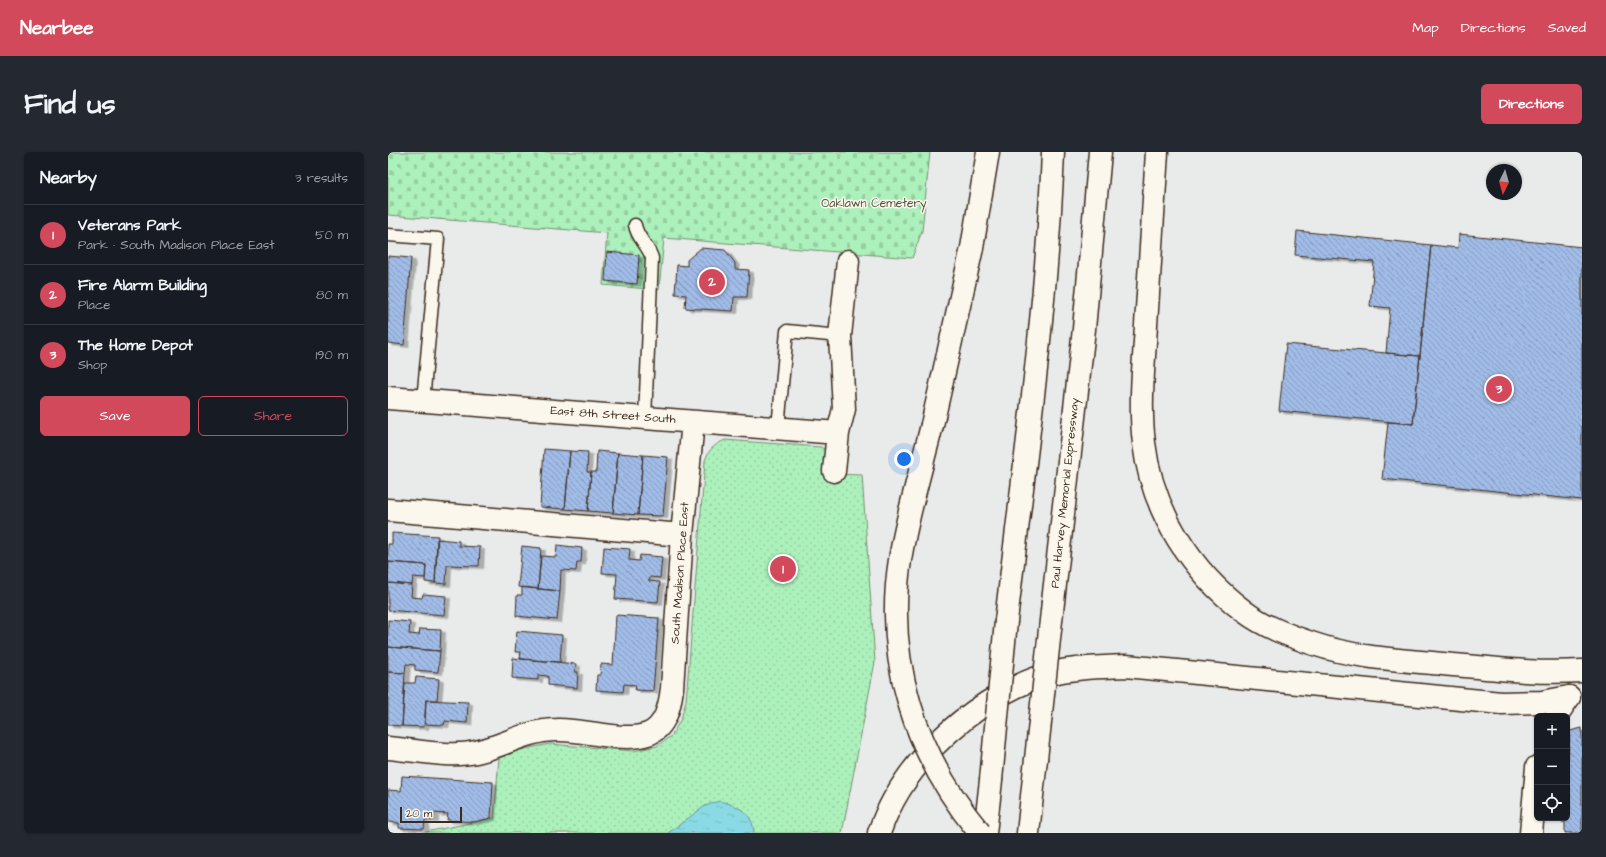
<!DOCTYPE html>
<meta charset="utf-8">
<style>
:root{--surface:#171b24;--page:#242831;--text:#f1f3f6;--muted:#9ea1a6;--line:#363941;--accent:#d1495b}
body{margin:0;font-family:"Architects Daughter",sans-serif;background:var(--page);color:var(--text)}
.controls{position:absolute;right:12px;bottom:12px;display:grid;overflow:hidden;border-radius:6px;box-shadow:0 1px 3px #0004}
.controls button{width:36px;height:36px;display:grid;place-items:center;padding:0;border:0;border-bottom:1px solid var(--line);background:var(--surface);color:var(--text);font:20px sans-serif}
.compass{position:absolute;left:1098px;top:12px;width:36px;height:36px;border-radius:50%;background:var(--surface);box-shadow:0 1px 3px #0004;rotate:185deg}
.scale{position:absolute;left:12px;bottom:10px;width:62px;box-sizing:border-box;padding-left:4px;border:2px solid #3b2a1e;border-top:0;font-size:11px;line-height:14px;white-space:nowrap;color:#3b2a1e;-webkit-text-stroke:3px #fbf7ec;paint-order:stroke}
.you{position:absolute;left:516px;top:307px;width:14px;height:14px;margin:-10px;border:3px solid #fff;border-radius:50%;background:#1a73e8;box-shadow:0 0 0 6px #1a73e833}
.badge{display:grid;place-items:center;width:26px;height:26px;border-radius:50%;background:var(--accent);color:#fff;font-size:13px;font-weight:700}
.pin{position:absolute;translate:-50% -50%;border:2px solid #fff;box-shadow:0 1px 4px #0006}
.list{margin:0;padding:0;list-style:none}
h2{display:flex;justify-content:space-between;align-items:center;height:52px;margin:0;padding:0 16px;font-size:17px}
h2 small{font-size:13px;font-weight:400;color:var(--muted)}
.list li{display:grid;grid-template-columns:26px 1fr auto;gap:12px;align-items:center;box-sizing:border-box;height:60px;padding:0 16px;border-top:1px solid var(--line)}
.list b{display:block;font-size:15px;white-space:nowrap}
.list p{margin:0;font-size:13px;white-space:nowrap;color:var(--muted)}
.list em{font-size:13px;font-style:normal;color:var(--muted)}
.actions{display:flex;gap:8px;padding:12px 16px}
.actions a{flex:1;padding:9px 0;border:1px solid var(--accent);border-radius:6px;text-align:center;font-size:14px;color:var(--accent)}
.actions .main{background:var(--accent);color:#fff}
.icon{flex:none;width:22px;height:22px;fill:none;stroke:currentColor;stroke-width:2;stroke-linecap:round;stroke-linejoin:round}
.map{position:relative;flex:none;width:1194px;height:681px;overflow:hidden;border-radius:6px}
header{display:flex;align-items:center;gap:24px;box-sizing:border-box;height:56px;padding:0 20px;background:var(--accent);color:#fff}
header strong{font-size:19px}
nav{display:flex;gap:22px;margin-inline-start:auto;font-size:14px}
.intro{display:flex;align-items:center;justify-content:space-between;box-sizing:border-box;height:96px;padding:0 24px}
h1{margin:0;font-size:28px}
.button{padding:10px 18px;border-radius:6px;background:var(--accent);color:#fff;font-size:14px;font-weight:700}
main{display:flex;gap:24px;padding:0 24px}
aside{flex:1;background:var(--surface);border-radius:6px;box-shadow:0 1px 3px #0004}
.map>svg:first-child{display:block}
.grass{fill:url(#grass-dots);stroke:#748e6d}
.cemetery{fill:url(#cemetery-stones);stroke:#748e6d}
.water{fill:url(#water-ripples);stroke:#6a9495}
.building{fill:url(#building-back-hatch);stroke:#3b2a1e;filter:url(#shadow)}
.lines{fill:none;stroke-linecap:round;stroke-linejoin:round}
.lane-casing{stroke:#3b2a1e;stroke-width:15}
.street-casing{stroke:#3b2a1e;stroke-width:25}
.highway-casing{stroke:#3b2a1e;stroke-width:25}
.lane{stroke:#fbf7ec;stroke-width:12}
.street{stroke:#fbf7ec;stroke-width:22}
.highway{stroke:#fbf7ec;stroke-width:22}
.highway-bridge-casing{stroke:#3b2a1e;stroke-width:25;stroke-linecap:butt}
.highway-bridge{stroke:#fbf7ec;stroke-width:22}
.labels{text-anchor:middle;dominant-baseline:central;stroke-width:3;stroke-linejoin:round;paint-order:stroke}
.park-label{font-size:12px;fill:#52523e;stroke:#fbf7ec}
.street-label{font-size:12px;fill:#3b2a1e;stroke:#fbf7ec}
</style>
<header>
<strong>Nearbee</strong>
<nav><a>Map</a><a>Directions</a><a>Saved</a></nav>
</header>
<div class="intro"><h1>Find us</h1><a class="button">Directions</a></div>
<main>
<aside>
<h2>Nearby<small>3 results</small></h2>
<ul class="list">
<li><span class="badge">1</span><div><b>Veterans Park</b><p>Park · South Madison Place East</p></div><em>50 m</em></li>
<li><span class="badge">2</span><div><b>Fire Alarm Building</b><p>Place</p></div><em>80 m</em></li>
<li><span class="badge">3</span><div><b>The Home Depot</b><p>Shop</p></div><em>190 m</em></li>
</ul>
<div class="actions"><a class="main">Save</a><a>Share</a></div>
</aside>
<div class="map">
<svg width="1194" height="681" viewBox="0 0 1194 681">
<defs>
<pattern id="grass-dots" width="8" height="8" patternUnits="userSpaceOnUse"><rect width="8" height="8" fill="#acf1bc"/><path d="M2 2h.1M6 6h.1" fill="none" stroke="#95cfa1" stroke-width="1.8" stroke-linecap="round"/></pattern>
<pattern id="cemetery-stones" width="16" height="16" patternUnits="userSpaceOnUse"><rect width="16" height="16" fill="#acf1bc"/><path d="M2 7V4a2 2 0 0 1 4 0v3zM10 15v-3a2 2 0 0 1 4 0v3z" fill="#95cfa1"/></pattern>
<pattern id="water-ripples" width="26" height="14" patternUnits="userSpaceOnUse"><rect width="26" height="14" fill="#89dae4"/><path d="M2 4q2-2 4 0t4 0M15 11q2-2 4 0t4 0" fill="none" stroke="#77bbc3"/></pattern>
<pattern id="building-back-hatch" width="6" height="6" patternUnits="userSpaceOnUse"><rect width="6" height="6" fill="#a1bce8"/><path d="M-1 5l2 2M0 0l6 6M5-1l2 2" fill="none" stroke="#8499bb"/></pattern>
<filter id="shadow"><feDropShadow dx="4.5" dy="2.5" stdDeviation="0" flood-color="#0004"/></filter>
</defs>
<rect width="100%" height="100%" fill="#e9ebeb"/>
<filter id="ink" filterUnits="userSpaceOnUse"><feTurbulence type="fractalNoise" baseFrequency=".025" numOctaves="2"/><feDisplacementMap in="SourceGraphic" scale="8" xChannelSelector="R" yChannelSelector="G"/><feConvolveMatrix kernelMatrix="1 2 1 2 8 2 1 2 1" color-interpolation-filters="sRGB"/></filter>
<g filter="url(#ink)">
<path class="grass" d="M337,288L433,295L439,299L442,322L474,323L487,510L454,681H33L106,666L111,606L131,598L162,592L246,599L269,594L284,583L293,567L298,549L317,309C320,298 326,293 337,288Z"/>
<path class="cemetery" d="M0,0H542L534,79L524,106L276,86L271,138L215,133L219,81L0,63Z"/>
<path class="water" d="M331,649C349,653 365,660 366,681H280L317,654Z"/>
<path class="building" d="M909,79L1043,93L1032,204L998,201L1002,156L982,154L986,110L907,103Z
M1071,82L1194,95V348L994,327L1000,270L1025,272L1043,93L1070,96Z
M313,96L337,98L347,111V117L361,118L359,145H346L345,159L297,156L298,143L287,142L289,113L299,114V108Z
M219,100L251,103L249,132L217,129Z
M0,104L23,106L16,193L0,191Z
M898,192L1032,204L1025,272L891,259Z
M156,297L182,299L177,357L152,355Z
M182,299L200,300L199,320H203L200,359L177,357Z
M209,299L230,301L225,361L200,359L203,320H208Z
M230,301L255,303L250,363L225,361Z
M255,303L280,305L275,364L250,363Z
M4,381L50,384L47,431L37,430L38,413L0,410V392H4Z
M49,387L71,389V394L92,395L91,414L59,413L58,432L47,431Z
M169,393L194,396L193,410H189L188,419L173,418L172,439L150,437L153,404L168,405Z
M134,394L153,396L150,437L130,435Z
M216,395L242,397L241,408L251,409L252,403L274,405L272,426L262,425L261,429L272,430L270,450L227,447L229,422L214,421Z
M1,410L38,413L37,426L25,425L24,433L0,431Z
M0,431L24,433L23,445L34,446L35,442L58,444L56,463L0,458Z
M134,435L172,439L169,468L128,464L129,443H134Z
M228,463L271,466L265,539L247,538L248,533L236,532L235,540L208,538L209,523H212L213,512L225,513Z
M0,468L22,470L21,482L31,483L32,477L53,478L52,499L0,495Z
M129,479L174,483L172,510L132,507L133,500H127Z
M0,495L52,499L50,520L27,518V513L18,512L17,521L0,520Z
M125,506L188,512L187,520H190L189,536L160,533V524L150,523V528L124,526Z
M0,520L17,521L14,574L0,573Z
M28,525L51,527L49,548H38L36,575L14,574L17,531H27Z
M38,548L80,550L79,571L57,569L56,573L37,572Z
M1194,576V681H1177V670H1174V666H1179V616L1182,579Z
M14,624L105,630L103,666L86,670L59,668L60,662L46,661V668H37L36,677L11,676V671L0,670V638L13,639Z"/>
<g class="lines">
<defs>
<path id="lane" d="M247,73C249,86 260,93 264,106L257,266
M0,83L50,87L35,249
M390,276L399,179L452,184"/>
<path id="street" d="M0,246L450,281
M446,319L450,281L456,257L452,184L460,109
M0,358L294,383
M1168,564L1181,545
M0,596C27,598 61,606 88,600C116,594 139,578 169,578C196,577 235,591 260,582C278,575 282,553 284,536L294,383L305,270
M1143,681L1149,615"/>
<path id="highway" d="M769,0C765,58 762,115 758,173C756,212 751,252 756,291C764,359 803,420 857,460C877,475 902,484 926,492C967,506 1012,508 1055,512C1101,516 1147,522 1194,519
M544,273L584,96L600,0
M665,450L696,177L712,0
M618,469C636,314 659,157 665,0
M491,681C516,607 593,539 669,520C691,515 715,515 738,514L1113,551L1154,550L1181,545
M597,681L603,628
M640,681L648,607"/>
</defs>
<use href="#lane" class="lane-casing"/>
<use href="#street" class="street-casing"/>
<use href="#highway" class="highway-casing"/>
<use href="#lane" class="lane"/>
<use href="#street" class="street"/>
<use href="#highway" class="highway"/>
<defs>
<path id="highway-bridge" d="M544,273C533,318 519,363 512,408C496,509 528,604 592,681
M648,607L665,450
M603,628L618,469"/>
</defs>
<use href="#highway-bridge" class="highway-bridge-casing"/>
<use href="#highway-bridge" class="highway-bridge"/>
</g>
</g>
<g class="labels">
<g class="park-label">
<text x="486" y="51">Oaklawn Cemetery</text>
</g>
<g class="street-label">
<text transform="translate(225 263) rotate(4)">East 8th Street South</text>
<text transform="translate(677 341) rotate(-84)">Paul Harvey Memorial Expressway</text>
<text transform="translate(292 421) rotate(-86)">South Madison Place East</text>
</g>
</g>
</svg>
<div class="controls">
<button>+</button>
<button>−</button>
<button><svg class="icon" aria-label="locate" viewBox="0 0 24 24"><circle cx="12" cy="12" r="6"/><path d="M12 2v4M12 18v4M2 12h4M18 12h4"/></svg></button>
</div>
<svg class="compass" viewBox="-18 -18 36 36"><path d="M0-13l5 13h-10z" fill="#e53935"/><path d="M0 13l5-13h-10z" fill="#9ea1a6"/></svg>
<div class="scale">20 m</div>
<div class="you"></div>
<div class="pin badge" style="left:395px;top:417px">1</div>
<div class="pin badge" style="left:324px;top:130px">2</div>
<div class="pin badge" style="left:1111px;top:237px">3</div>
</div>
</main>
